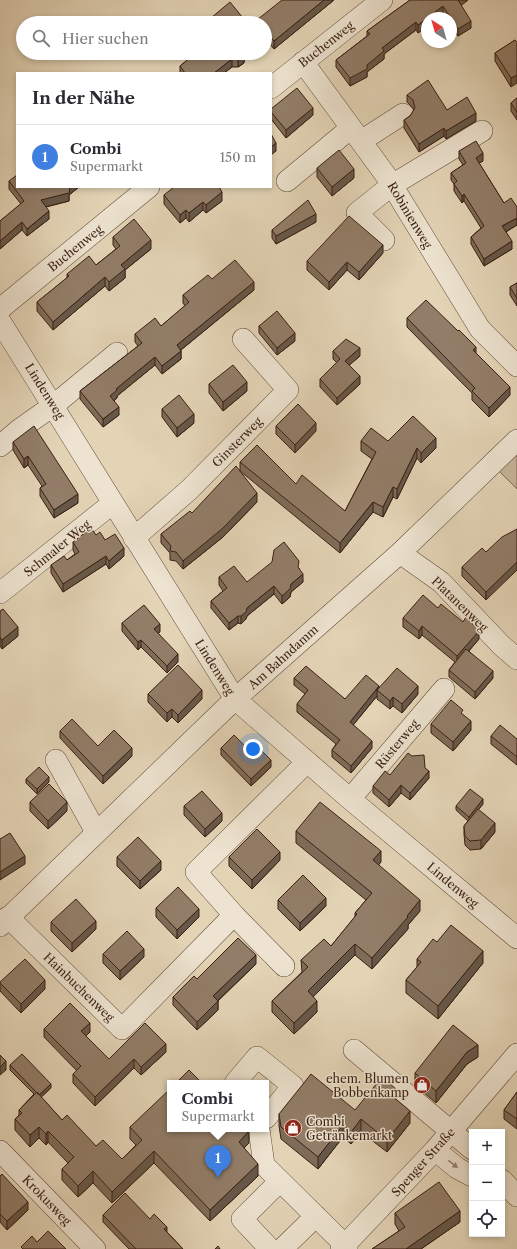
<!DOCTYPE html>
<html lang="de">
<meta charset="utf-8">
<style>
:root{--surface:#fff;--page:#f2f2f3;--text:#2b2b33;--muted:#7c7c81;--line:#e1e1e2;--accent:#db2777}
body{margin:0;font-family:"Libre Caslon Text",serif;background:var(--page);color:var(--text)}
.controls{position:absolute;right:12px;bottom:12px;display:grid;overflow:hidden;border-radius:0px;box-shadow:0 2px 6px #0003}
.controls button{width:36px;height:36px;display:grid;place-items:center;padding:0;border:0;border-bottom:1px solid var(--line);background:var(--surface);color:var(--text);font:20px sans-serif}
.compass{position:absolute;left:421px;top:12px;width:36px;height:36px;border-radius:50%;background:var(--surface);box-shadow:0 2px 6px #0003;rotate:323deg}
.you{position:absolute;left:253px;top:749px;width:14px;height:14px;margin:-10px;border:3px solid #fff;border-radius:50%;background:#1a73e8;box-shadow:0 0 0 6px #1a73e833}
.badge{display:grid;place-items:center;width:26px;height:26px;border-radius:50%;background:var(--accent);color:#fff;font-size:13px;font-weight:700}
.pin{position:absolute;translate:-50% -33px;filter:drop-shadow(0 1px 2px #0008)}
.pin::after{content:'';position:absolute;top:21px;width:14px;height:12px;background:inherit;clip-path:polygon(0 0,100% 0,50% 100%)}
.popup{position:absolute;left:167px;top:1080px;width:102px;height:52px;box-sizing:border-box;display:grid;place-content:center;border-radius:0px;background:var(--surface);filter:drop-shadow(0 1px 3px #0005);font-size:13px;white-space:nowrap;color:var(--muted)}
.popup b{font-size:15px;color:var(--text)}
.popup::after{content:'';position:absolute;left:50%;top:100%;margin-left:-8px;border:8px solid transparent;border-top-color:var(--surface)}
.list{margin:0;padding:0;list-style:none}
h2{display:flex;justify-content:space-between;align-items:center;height:52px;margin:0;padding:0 16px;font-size:17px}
h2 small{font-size:13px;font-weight:400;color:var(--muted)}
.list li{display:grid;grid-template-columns:26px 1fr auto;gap:12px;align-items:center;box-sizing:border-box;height:64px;padding:0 16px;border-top:1px solid var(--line)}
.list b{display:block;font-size:15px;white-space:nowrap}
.list p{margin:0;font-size:13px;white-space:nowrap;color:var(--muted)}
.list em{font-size:13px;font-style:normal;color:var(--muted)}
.icon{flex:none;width:22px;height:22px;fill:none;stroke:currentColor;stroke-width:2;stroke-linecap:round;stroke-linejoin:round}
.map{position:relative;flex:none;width:517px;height:1249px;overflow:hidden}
.search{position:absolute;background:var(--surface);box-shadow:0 2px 6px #0003;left:16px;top:16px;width:256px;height:44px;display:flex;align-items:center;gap:10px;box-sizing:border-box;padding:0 14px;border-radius:22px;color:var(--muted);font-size:15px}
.panel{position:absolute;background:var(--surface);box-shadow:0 2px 6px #0003;left:16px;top:72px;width:256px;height:116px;border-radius:0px}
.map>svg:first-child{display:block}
.green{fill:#c6b59a;stroke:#806a56}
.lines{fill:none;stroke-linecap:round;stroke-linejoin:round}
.minor-casing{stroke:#644c3c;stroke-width:22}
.minor{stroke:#ede3d0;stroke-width:21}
.wall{fill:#7e6c59;stroke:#3a1f13}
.shaded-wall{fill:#665849;stroke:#3a1f13}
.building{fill:#927d68;stroke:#3a1f13}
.oneway{fill:#948172}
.labels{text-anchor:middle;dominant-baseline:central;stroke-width:3;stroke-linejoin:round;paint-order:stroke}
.street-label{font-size:12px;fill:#3a1f13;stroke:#ede3d0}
.poi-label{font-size:12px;fill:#3a1f13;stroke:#ede3d0;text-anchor:end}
</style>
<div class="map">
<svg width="517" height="1249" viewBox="0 0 517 1249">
<rect width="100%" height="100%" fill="#e3d4b6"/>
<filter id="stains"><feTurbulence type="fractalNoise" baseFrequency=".005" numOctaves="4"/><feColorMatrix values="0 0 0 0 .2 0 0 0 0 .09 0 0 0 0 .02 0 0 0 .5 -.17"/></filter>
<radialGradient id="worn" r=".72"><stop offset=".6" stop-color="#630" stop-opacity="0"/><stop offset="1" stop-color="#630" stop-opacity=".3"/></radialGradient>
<path class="green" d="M517,453V489L499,471Z"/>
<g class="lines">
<defs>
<path id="minor" d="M303,62L387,177L480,329L517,366
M271,88L382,0
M361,141L403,114
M287,181L351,128
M384,240L357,213L392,185L482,131
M0,309L149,187
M0,321L235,699L350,799L517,938
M0,446L20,429L54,405L117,353
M134,538L189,490L288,390L243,339
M400,553L441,582L502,646L517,659
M0,593L113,503
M56,760L96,832
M350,799L444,689
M234,915L284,966
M8,917L122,1029L234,915L196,872L307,762
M0,926L235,699L400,553L517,440
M354,1050L472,1149
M235,1083L257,1057L293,1086L266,1118
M259,1129L264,1165L345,1245L347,1249
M435,1150L457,1168L472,1176
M0,1151L95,1249
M502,1180L517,1196
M270,1249L242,1219L280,1181
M282,1249L316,1216
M341,1249L435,1150L517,1054"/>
</defs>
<use href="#minor" class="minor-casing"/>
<use href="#minor" class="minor"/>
</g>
<path class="wall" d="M282,0H334L274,49L267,41L265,23Z
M410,0H468L461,5L471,28L458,36L451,26V18H446L443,14L418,33L416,30L384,54V59L367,72V77L350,86L336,67V60L367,36V31Z
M515,40L511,87L495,61V53Z
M196,53H252L244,60V63L238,67H232L224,73H180V66Z
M407,95L447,110L476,121L446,139L444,136L419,152L404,128V120L410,116L414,110L413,108L407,102Z
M517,98V120L511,111V103Z
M271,109L313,115L286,138L271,119Z
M459,151L483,161L479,163L504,203L517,207V225L506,232L512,249L484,266L471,244V237L481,228L464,201L462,203L454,191V184L451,180V173L463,165L459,159Z
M317,168L354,178L332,196L317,177Z
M9,181L17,187H79L69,195V201L46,207L49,219L27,236L22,230L0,249V221L21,204L9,189Z
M164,195L222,201L206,213L203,210L189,222L186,218L180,223L164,204Z
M316,222L276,244L272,238V230Z
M113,237L151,249L125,270V278L109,291L105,286L53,330L37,311V302L67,278V274L96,265L116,249L113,245Z
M383,253L359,280L347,270L329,290L307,270V261Z
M212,279L254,290L181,350V359L162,374L155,365L117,396V398L114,401L119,415L103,427L80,399V391L138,346L135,342V334L161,326L185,306L183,303V295Z
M517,283V306L510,295V287Z
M407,318L458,331L510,395L489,417L472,400V393L407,327Z
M259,326L295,341L277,355L259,333Z
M333,351L360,356L349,365L360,384L337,405L320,387V379L337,363L333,359Z
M209,384L247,391L223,411L209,393Z
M162,409L194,423L177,437L162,417Z
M276,426L316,431L295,453L276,434Z
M361,441H388L436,448L421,463L417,458L397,499L393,497L383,517L373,512L340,553L240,471V462L296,484L345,511L372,459L361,451Z
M13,442L78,503L54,518L40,496V488L42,486L28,465L24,468L13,450Z
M257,502L223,537L183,569L176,561L170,560V553L161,543V534L192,513Z
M96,535L105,540L124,556L109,569L106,564L63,592L51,573V565L67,560L75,554L73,550V542Z
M486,552V600L462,576V567Z
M299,568L303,582L291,592L290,597L282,604L274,594L247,616L246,619L241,624L238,623L229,630L211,608V601L223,591L219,585V577L247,582Z
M0,611L18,636L2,649L0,646Z
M403,618L479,639L469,651L493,678L475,699L449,677V670L455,662L422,635L419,639L403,627Z
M122,623L160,632L158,633L178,662L167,673L141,647L138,650L122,631Z
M294,678L345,699L379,688L418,694L402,713L393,706L390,709L377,699V696L353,725L372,748L351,773L332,757V750L336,744L297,712V704L305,694L294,685Z
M148,694L202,699L178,723L172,717L167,722L148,702Z
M463,715L471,730L453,751L431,733V724Z
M60,731L98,746L132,756L103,784L60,738Z
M491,736L517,739V765L491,744Z
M246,747L271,767L251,786L221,755V748Z
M425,768L429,778L410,800L401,793L389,807L373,793V786L390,775Z
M26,779L49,782L37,794L26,783Z
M30,802L67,811L48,829L30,811Z
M483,804L478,810L495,832L481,849L470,850L465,845L464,834V826L468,821L456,810V806Z
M184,806L222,821L205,837L184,815Z
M296,831L381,862L378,865L420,911L408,925V929L372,969L355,955L313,996L317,1012L294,1034L272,1012V1001L302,972L301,960L331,946L355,917V913L366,900L296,843Z
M117,857L161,870L140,889L117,866Z
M229,857L280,860L252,889L229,866Z
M278,900L326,906L300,931L278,909Z
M156,908L199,917L177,939L156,917Z
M51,922L96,929L72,952L51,931Z
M437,942L483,963L438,1019L406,993V980L417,967V959Z
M103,954L144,957L120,980L103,963Z
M256,964L218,1001V1010L197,1030L173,1005V997L197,979Z
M0,982L45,989L21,1013L0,991Z
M44,1029L90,1032L85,1036L109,1059L166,1052L141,1075L134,1068L95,1106L73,1083V1074L77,1071L44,1037Z
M478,1057L467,1064L436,1103L415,1085V1073Z
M10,1065L51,1088L41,1097L62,1120L96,1146L122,1159L136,1145L130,1139V1127L249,1143L244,1148L258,1176L210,1221L154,1163L112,1203L93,1183L78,1197L62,1180V1169L68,1163L48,1142L46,1145L39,1138L30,1147L15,1130V1119L19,1115V1110L34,1094L10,1070Z
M517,1092V1129L504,1119V1110Z
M396,1099L410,1123L387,1152L361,1132L351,1144L343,1137L318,1169L281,1139L279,1126V1114L355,1110Z
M0,1176L28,1210L7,1230L0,1222Z
M395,1213L460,1222L421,1249H372L399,1231L395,1224Z
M103,1215L150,1219L167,1232L183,1249H129L103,1222Z"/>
<path class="shaded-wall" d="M324,0H334L274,49V41Z
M458,0H468L458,8Z
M443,6V14L438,18H428Z
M427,19V26L418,33V25Z
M471,21V28L458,36V29Z
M416,22V30L384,54V59L367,72V77L350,86V78L367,65L382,48Z
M267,33V41L265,43V35Z
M244,53H252L244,60V63L238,67V59Z
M232,59V67L224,73H214Z
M517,75V83L511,87V78Z
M313,108V115L286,138V130Z
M476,113V121L446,139V131Z
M444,128V136L419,152V144Z
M276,143V151L271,155V147Z
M483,153V161L476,165V158Z
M354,169V178L332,196V187Z
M69,187H79L69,195V201L41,208V200Z
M222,192V201L206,213V205Z
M464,194V201L462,203V196Z
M203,202V210L189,222V213Z
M186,210V218L180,223V215Z
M49,211V219L27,236V229Z
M316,214V222L276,244V236Z
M517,218V225L502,234V226Z
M22,222V230L0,249V241Z
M151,240V249L125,270V278L109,291V282L121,265Z
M512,241V249L484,266V259Z
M383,245V253L359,280V272Z
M347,262V270L329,290V282Z
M105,277V286L53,330V322Z
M254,282V290L177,353V345Z
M295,333V341L277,355V348Z
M476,347V356L473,350Z
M360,348V356L345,369V361Z
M181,351V359L162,374V366Z
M155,357V365L117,396V398L110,404V396L116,389Z
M360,376V384L337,405V398Z
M247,382V391L223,411V402Z
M510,387V395L489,417V408Z
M119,407V415L103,427V419Z
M194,414V423L177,437V428Z
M316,423V431L295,453V445Z
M436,438V448L421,463V453Z
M417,448V458L397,499V489Z
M28,456V465L24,468V459Z
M393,487V497L383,517V507Z
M257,493V502L223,537L183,569V561Z
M78,494V503L54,518V510Z
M373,502V512L340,553V543Z
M124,548V556L109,569V561Z
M106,556V564L63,592V584Z
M517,562V570L486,600V592Z
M303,574V582L291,592L290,597L282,604V596L291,584Z
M274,586V594L247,616L246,619L241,624V616L247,608Z
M238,616V623L229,630V623Z
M160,624V632L154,637V629Z
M422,626V635L419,639V631Z
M18,627V636L2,649V640Z
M479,631V639L457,664V656Z
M141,640V647L138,650V642Z
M178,654V662L167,673V666Z
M493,671V678L475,699V692Z
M379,686V691L377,690V696L350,729V722Z
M418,686V694L402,713V704Z
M202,690V699L178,723V715Z
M393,697V706L390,709V701Z
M172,709V717L167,722V713Z
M471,721V730L453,751V742Z
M372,741V748L351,773V766Z
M132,748V756L103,784V776Z
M271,760V767L251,786V779Z
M429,771V778L410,800V793Z
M49,777V782L37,794V789Z
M401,785V793L389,807V800Z
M483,799V804L469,821V817Z
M67,802V811L48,829V821Z
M222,813V821L205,837V829Z
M495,823V832L481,849V840Z
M381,851V862L373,872V860Z
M280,852V860L252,889V880Z
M25,856V864L0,880V872Z
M161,861V870L140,889V881Z
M326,898V906L300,931V923Z
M420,900V911L408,925V929L372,969V958Z
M199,909V917L177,939V930Z
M96,921V929L72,952V943Z
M355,944V955L308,1002V991Z
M144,949V957L120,980V971Z
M483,951V963L438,1019V1006Z
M256,955V964L213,1005V996Z
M45,980V989L21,1013V1004Z
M218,1001V1010L197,1030V1022Z
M317,1001V1012L294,1034V1023Z
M90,1023V1032L81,1040V1031Z
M166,1044V1052L141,1075V1067Z
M478,1045V1057L467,1064L436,1103V1091L467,1052Z
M134,1059V1068L95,1106V1097Z
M6,1061V1070L0,1075V1067Z
M51,1084V1088L39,1099V1095Z
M396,1089V1101L391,1095Z
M410,1111V1123L387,1152V1140Z
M361,1119V1132L351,1144V1132Z
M343,1125V1137L318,1169V1157Z
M39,1127V1138L30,1147V1135Z
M48,1131V1142L46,1145V1134Z
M249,1131V1143L239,1153V1142Z
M154,1151V1163L112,1203V1192Z
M258,1164V1176L210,1221V1210Z
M93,1171V1183L78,1197V1186Z
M28,1202V1210L7,1230V1221Z
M460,1211V1222L421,1249H406Z
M167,1227V1234L164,1229Z"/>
<path class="building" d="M282,0H324L274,41L267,33L265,35V23H253Z
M410,0H458L471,21L458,29L443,6L418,25L416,22L382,48L384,51L367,65V69L350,78L336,60L370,34L367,31Z
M230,2L247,23H205Z
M515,40L517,42V75L511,78L495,53Z
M196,53H244V55L238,59H232L214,73H185L180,66Z
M428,80L447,110L467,97L476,113L446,131L444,128L419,144L404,120L410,116L415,108L413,100L407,95Z
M297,88L313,108L286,130L271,112V109Z
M517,98V112L511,103Z
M271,134L276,143L271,147Z
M476,141L483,153L476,158L504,203L511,198L517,207V218L502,226L512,241L484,259L471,237L484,226L464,194L462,196L454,184L457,181L451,173L466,163L459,151Z
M339,150L354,169L332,187L317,168Z
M17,175V187H70L69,193L41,200L49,211L27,229L22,222L0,241V221L24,201L9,181Z
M174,187H193V188L194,187H219L222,192L206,205L203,202L189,213L186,210L180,215L164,195Z
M308,200L316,214L276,236L272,230Z
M349,216L383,245L359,272L347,262L329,282L307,261Z
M134,219L151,240L121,265L125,269L109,282L105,277L53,322L37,302L69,276L67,274L89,256L96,265L120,246L113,237Z
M235,260L254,282L177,345L181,351L162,366L155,357L116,389L117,390L110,396L119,407L103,419L80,391L142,343L135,334L155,318L161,326L189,302L183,295L208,275L212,279Z
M517,283V298L510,287Z
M426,300L458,331L459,330L476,347L473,350L510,387L489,408L472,391L475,388L407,318Z
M277,311L295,333L277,348L259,326Z
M346,339L360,348L345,361L360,376L337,398L320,379L340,359L333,351Z
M233,365L247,382L223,402L209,384Z
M179,395L194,414L177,428L162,409Z
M298,404L316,423L295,445L276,426Z
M413,416L436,438L421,453L417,448L397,489L393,487L383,507L373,502L340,543L240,462L257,445L296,484L302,475L345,511L376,452L361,441L371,428L388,441Z
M34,426L78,494L54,510L40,488L46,484L28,456L24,459L13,442Z
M236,466L257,493L223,528L183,561L176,552L170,551L171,546L161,534L190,511L192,513Z
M91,528L96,535L100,532L105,540L115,534L124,548L109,561L106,556L63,584L51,565L64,556L67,560L79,552L73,542Z
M517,529V562L486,592L462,567L482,548L486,552L502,537Z
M284,542L299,561L298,567L303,574L291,584L290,589L282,596L274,586L247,608L246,612L241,616H238L229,623L211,601L227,588L219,577L234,566L247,582L272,562L274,550Z
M423,595L438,608L441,604L463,622L466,617L479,631L457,656L422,626L419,631L403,618Z
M144,605L160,624L154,629L178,654L167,666L141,640L138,642L122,623Z
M3,609L18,627L2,640L0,637V611Z
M466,649L493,671L475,692L449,670Z
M178,665L202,690L178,715L172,709L167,713L148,694Z
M306,666L345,699L366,675L379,686L350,722L372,741L351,766L332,750L340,740L297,704L308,690L294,678Z
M397,668L418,686L402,704L393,697L390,701L377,690Z
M451,700L463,710L461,713L471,721L453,742L431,724Z
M72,719L98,746L114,730L132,748L103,776L60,731Z
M500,725L517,739V757L491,736Z
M234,735L246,747L252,741L271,760L251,779L221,748Z
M408,753L412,756L424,755L425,768L429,771L410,793L401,785L389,800L373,786L385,771L390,775Z
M39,767L49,777L37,789L26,779Z
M49,784L67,802L48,821L30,802Z
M470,789L483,799L469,817L456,806Z
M202,791L222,813L205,829L184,806Z
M320,802L381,851L373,860L420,900L407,916L408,917L372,958L355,944L308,991L317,1001L294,1023L272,1001L308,967L301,960L324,939L331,946L357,914L355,913L372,893L296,831Z
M478,809L495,823L481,840L470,841L465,836L464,826Z
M257,829L280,852L252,880L229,857Z
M10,833L25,856L0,872V839Z
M138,837L161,861L140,881L117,857Z
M303,875L326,898L300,923L278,900Z
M178,887L199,909L177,930L156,908Z
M76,899L96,921L72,943L51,922Z
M451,925L483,951L438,1006L406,980L421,962L417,959L433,939L437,942Z
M127,931L144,949L120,971L103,954Z
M238,938L256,955L213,996L218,1001L197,1022L173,997L194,976L197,979Z
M25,959L45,980L21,1004L0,983V982Z
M70,1003L90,1023L81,1031L109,1059L145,1023L166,1044L141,1067L134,1059L95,1097L73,1074L81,1066L44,1029Z
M453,1025L478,1045L467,1052L436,1091L415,1073Z
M22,1054L51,1084L39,1095L10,1065Z
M0,1055L6,1061L0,1067Z
M189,1070L202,1083H176Z
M311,1074L355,1110L382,1077L396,1089L391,1095L410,1111L387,1140L361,1119L351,1132L343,1125L318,1157L281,1127L279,1114Z
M170,1089V1129H247L249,1131L239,1142L258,1164L210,1210L154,1151L112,1192L93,1171L78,1186L62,1169L74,1157L48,1131L46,1134L39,1127L30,1135L15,1119L22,1113L19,1110L37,1092L62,1120L67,1115L96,1146L103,1140L122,1159L142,1140L130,1127Z
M517,1092V1119L504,1110Z
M2,1174L28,1202L7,1221L0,1214V1176Z
M439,1182L460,1211L406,1249H372L405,1227L395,1213Z
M125,1193L150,1219L154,1214L167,1227L164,1229L183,1249H136L103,1215Z
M48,1231L66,1249H23L21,1247L32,1236L37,1242Z
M218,1246L220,1249H215Z"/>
<defs><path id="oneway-solid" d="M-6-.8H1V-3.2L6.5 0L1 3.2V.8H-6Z"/></defs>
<use class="oneway" href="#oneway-solid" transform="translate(453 1164) rotate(38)"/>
<defs>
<symbol id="shop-disc" viewBox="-11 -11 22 22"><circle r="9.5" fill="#8f2418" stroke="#ede3d0"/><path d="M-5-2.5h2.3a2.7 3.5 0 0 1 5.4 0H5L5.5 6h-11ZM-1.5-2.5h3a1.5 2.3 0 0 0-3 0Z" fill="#fff"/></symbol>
</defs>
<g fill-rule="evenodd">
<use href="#shop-disc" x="412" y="1075" width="20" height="20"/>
<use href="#shop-disc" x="283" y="1118" width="20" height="20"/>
</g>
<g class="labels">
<g class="street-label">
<text transform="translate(326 44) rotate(-38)">Buchenweg</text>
<text transform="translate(410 215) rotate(59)">Robinienweg</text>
<text transform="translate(75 248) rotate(-39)">Buchenweg</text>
<text transform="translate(45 391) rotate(58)">Lindenweg</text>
<text transform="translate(237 442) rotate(-45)">Ginsterweg</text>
<text transform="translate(57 548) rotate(-39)">Schmaler Weg</text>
<text transform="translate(460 604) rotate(44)">Platanenweg</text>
<text transform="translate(283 657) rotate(-42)">Am Bahndamm</text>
<text transform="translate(215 667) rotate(58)">Lindenweg</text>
<text transform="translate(397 744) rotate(-50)">Rüsterweg</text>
<text transform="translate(453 885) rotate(40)">Lindenweg</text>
<text transform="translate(79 987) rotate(44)">Hainbuchenweg</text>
<text transform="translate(423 1162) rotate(-48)">Spenger Straße</text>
<text transform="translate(47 1200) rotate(46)">Krokusweg</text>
</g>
<g class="poi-label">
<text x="409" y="1078">ehem. Blumen<tspan x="409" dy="14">Bobbenkamp</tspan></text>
<text x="306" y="1121" text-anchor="start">Combi<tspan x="306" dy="14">Getränkemarkt</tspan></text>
</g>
</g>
<rect width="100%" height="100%" filter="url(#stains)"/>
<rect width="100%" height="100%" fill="url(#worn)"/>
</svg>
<div class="controls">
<button>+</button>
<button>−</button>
<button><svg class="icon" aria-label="locate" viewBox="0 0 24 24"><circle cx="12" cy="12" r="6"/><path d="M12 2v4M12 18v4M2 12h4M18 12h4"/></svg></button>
</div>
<svg class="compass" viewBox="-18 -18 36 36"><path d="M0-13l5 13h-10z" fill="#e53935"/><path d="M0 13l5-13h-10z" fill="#7c7c81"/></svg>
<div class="you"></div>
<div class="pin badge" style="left:218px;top:1178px;background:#3f7fe0">1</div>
<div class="popup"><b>Combi</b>Supermarkt</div>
<div class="search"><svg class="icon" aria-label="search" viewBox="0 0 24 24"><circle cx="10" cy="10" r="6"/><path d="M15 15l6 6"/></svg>Hier suchen</div>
<section class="panel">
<h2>In der Nähe<small></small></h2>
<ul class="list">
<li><span class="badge" style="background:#3f7fe0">1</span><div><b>Combi</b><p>Supermarkt</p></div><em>150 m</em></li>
</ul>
</section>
</div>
